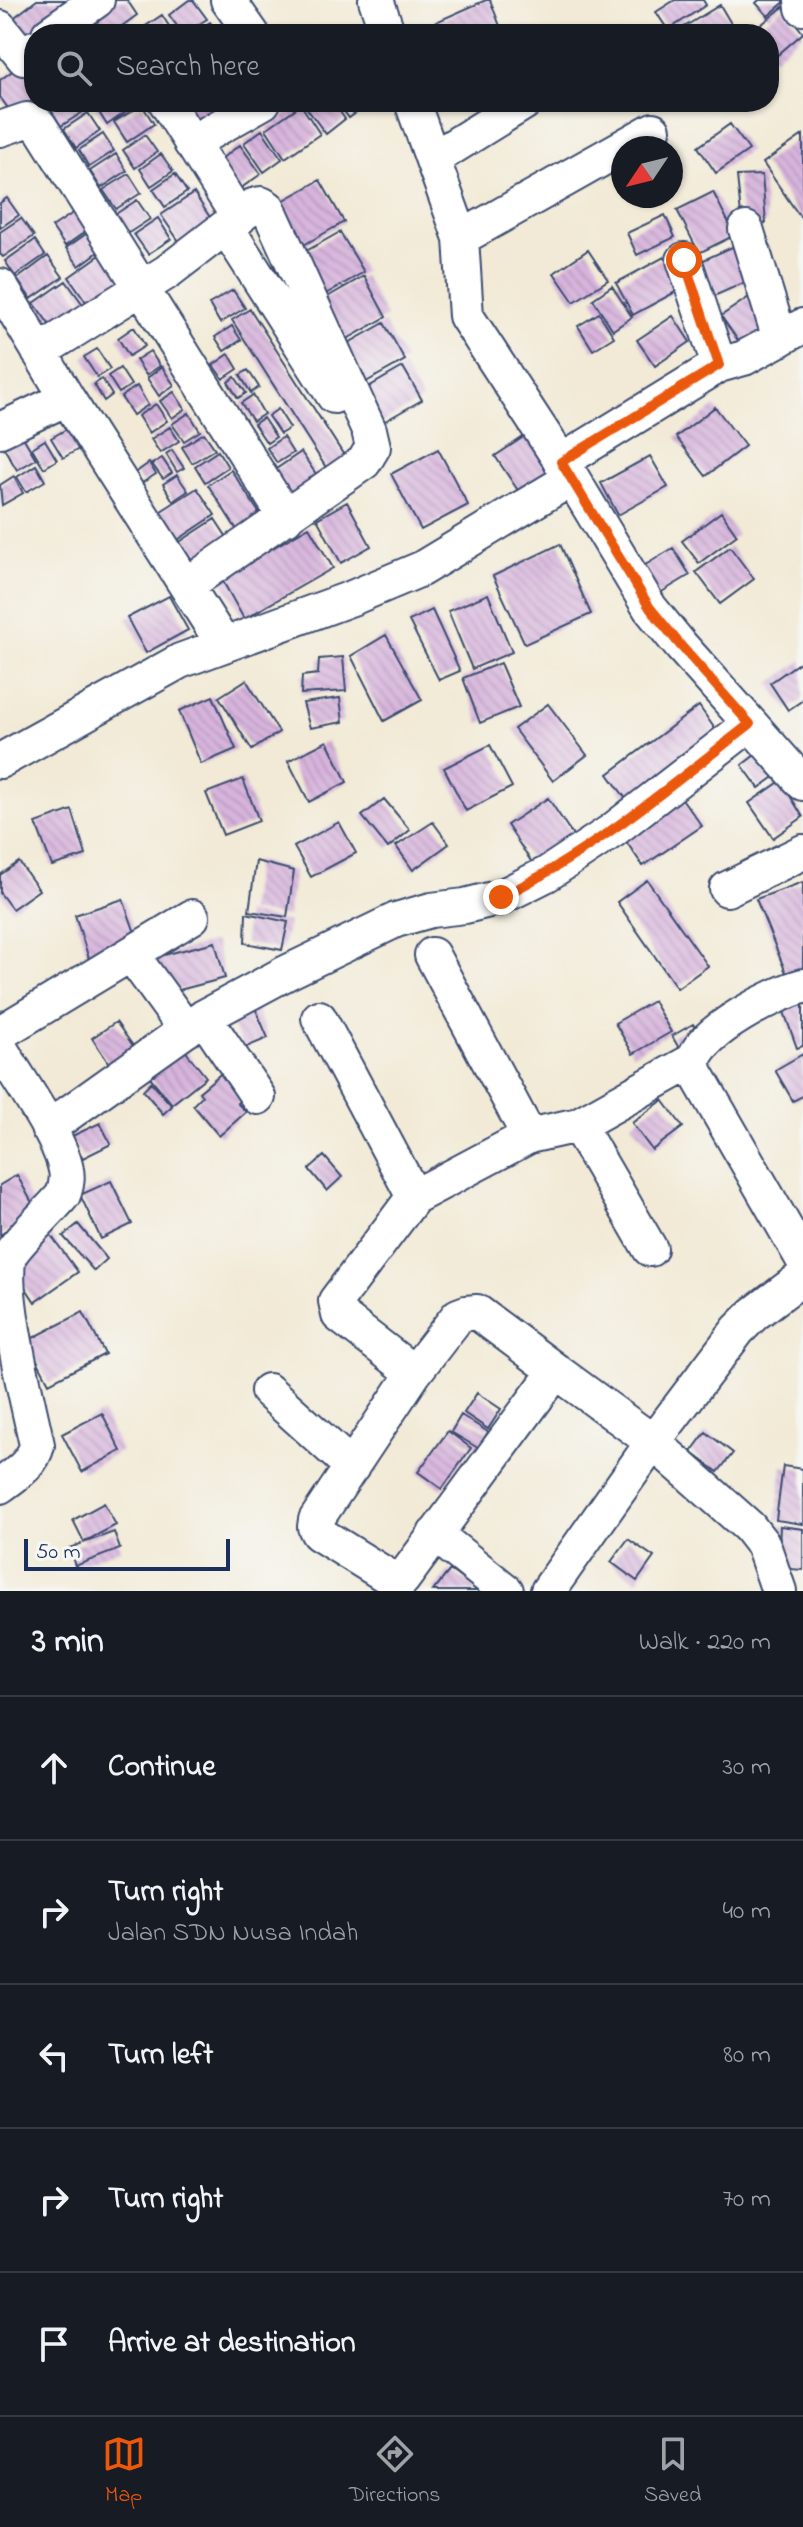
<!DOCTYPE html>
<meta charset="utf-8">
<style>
:root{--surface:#171b24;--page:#20242c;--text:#f1f3f6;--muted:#9ea1a6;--line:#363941;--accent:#ea580c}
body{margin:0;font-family:"Indie Flower",sans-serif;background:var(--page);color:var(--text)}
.compass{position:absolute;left:611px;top:136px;width:72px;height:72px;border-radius:50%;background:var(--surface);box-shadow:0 2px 6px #0004;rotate:235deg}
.scale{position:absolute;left:24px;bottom:20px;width:206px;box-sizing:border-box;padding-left:8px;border:4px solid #1b2f5e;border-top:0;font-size:22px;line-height:28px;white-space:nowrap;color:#1b2f5e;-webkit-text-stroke:6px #f6f6f2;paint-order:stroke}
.stop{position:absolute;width:24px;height:24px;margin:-18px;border:6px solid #ea580c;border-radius:50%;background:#fff}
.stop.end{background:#ea580c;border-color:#fff;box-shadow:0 2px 8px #0008}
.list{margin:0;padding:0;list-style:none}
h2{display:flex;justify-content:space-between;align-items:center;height:104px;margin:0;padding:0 32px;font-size:34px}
h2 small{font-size:26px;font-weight:400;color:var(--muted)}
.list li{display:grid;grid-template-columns:52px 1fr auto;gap:24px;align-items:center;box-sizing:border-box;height:144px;padding:0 32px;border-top:2px solid var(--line)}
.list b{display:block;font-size:30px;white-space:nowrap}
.list p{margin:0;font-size:26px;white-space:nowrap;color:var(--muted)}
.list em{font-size:26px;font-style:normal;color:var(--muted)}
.icon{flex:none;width:44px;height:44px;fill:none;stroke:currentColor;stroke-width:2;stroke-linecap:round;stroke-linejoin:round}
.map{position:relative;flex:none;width:803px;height:1591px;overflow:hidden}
.search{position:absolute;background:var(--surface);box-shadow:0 2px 6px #0004;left:24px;right:24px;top:24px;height:88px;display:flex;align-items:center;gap:20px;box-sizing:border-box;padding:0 28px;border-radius:32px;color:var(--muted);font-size:30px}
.sheet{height:824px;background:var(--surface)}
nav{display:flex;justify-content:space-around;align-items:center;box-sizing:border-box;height:112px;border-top:2px solid var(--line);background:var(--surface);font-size:22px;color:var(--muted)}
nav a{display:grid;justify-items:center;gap:4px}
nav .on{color:var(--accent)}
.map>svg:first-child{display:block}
.building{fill:url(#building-back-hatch)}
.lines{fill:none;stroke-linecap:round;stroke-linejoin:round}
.minor-casing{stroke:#3b4b70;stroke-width:38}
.minor{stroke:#fff;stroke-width:34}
.route{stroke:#ea580c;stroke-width:10}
</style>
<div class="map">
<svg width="803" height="1591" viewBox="0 0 803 1591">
<defs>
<pattern id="building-back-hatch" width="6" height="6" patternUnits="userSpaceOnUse" patternTransform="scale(2)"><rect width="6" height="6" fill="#d7b4dc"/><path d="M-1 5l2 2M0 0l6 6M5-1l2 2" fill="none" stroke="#b89bbf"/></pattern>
</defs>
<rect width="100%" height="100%" fill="#f6f6f2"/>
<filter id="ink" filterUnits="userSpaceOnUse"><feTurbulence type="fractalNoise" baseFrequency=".0125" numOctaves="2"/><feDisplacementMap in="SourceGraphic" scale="16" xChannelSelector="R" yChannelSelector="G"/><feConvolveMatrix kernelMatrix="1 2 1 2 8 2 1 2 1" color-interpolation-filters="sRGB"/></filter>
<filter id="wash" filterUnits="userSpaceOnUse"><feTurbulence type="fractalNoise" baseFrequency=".006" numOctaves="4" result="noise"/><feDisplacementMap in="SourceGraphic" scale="32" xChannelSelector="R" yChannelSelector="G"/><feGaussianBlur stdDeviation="1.8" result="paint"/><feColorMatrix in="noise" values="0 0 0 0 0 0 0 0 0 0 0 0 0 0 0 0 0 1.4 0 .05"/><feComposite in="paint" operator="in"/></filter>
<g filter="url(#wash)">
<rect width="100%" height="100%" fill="#f2ead6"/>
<g id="blocks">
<path class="building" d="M37,0H76L34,41L3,26Z
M80,0H127L137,15L111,34H57Z
M189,0H193L207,19L183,34L169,15Z
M486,0H490L503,34H441L436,22Z
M675,0H703L706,5L668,30L656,12Z
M759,0H787L768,16L756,3Z
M720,5L736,32L733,34H688L684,27Z
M783,7L803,33L774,58L769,52V34L752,32Z
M162,15L174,34H139L137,32Z
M210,22L219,34H192Z
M22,64L34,81V99L13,115L0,97V80Z
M57,102H81L86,110L61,126L49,107Z
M101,102H125L130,109L107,125L95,106Z
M177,102H220L227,111L192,136Z
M310,102H333L345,119L326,134L305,106Z
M337,102H371L349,118Z
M142,105L154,124L127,142L114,122Z
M301,105L320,134L285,158L266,129Z
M88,113L100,131L76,148L64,129Z
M730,124L749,150L716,173L698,147Z
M262,130L282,159L264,172L244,143Z
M103,134L114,151L89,167L79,150Z
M145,135L157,152L135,168L123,150Z
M803,135V221L763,163Z
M240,145L261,174L238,190L218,161Z
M116,154L127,171L101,188L90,171Z
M161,154L173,171L151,186L140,169Z
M129,174L141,193L116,209L103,190Z
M175,174L187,192L165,207L153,189Z
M762,175L766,223L742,225L737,176Z
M320,180L344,222L295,250L270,208Z
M713,192L735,235L699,253L677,210Z
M194,193L213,222L181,244L161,215Z
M7,198L19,215L0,228V203Z
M137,200L150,219L121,238L108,219Z
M76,211L89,229L65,246L52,227Z
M665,215L675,237L637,255L627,233Z
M21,218L34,236L3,257L0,254V232Z
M158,218L171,239L148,254L134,234Z
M89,232L101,250L79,266L66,248Z
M340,232L364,272L317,299L294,258Z
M35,240L45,255L15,276L5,261Z
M743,242L759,276L712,297L697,263Z
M588,250L608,280L574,302L554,273Z
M103,253L124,281L89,306L69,277Z
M48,256L63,277L31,299L17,279Z
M664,257L681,289L633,315L616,283Z
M364,276L386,317L340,343L317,303Z
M66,281L84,306L52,328L34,303Z
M612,286L632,317L613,330L593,299Z
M233,290L245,308L220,323L209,304Z
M752,295L775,328L744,349L721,316Z
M250,309L345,457L327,469L232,320Z
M599,313L614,337L593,350L578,326Z
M673,316L690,342L655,366L637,340Z
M384,323L405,360L359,386L338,349Z
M232,326L241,340L224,351L215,337Z
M134,327L145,346L129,356L118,338Z
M97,349L110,369L97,377L84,357Z
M150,351L160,366L146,375L136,360Z
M229,354L238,369L223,379L213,365Z
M162,367L174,385L159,396L147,378Z
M403,367L422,400L378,425L360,392Z
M120,368L131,385L119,393L108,376Z
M248,370L259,387L251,393L240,375Z
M235,377L246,393L238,398L228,382Z
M102,379L112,395L104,401L94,384Z
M137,386L148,405L133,415L121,397Z
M174,392L185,409L172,418L160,401Z
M253,395L264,414L253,421L241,403Z
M156,404L167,421L149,433L138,416Z
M715,407L745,446L706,476L676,437Z
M278,409L290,428L280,434L268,416Z
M189,413L200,431L184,441L172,424Z
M263,418L276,437L267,443L254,424Z
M72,426L84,446L63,458L51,438Z
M170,427L179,441L160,453L151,439Z
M204,433L215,449L192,463L182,447Z
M528,434L554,474L521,495L495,456Z
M23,437L36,459L17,470L4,448Z
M283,437L293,453L277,463L267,448Z
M45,440L57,460L44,468L32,448Z
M438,449L468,505L421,530L391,474Z
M172,450L184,468L177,472L166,454Z
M218,451L228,467L205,482L195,466Z
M301,452L320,480L283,506L263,478Z
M650,456L668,487L618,515L601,483Z
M162,458L172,473L163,479L152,464Z
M149,463L156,474L142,483L135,473Z
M36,465L45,481L26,492L17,477Z
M231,470L262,517L239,533L208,485Z
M177,475L188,491L173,501L163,484Z
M14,476L23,493L2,505L0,485Z
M197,488L215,515L176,541L158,513Z
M347,502L371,546L341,563L317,519Z
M721,512L737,535L699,563L682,541Z
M215,519L232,545L195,569L178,543Z
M309,527L333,568L244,619L221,578Z
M560,544L591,614L525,644L493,576Z
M730,547L754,579L720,604L696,572Z
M673,548L690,575L650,599L634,572Z
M488,594L512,652L472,669L448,611Z
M169,596L188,630L146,653L127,618Z
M432,610L460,671L439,680L409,621Z
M386,635L422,700L384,721L351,656Z
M343,657L346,691L301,694L302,676L318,674L319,659Z
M803,660V700L788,710L770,683Z
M500,663L519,707L480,723L463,678Z
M246,680L279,732L252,750L219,697Z
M213,696L236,749L201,764L179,711Z
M340,698L343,722L310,728L303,703Z
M548,704L587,755L553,781L514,729Z
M699,706L724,742L632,807L608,774Z
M327,741L347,782L309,802L288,761Z
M490,745L512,787L466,811L444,768Z
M759,752L777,775L759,788L742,765Z
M243,779L259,821L223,835L206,793Z
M781,781L803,817L773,838L749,803Z
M677,792L702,826L643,866L621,834Z
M548,798L576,840L535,867L507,825Z
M384,799L410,830L388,848L362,816Z
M72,810L86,855L52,866L36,823Z
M339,822L356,853L311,877L294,847Z
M433,822L449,844L413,870L396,846Z
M256,861L294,871L287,917L249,911Z
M19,862L39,890L12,909L0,893V875Z
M647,880L708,966L677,988L617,902Z
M803,882V975L789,980L756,899Z
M123,899L139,944L90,962L75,915Z
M246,913L288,922L282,950L245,943Z
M215,942L225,978L168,993L152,958Z
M653,1001L671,1032L633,1054L615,1023Z
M803,1002V1046L797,1048L783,1009Z
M253,1003L268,1038L244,1048L225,1013Z
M116,1022L141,1057L116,1074L92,1038Z
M693,1024L701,1038L680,1050L672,1036Z
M183,1048L206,1077L172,1104L149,1076Z
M803,1054V1096L793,1101L775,1070Z
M224,1071L245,1096L237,1103L246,1112L219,1136L193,1105L202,1096L199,1092Z
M151,1082L172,1106L163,1114L143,1090Z
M663,1100L683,1127L652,1150L632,1123Z
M100,1123L111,1144L83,1158L70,1137Z
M324,1156L342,1177L327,1191L309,1169Z
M17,1175L38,1214L0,1235V1185Z
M111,1181L132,1224L101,1239L80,1195Z
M78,1224L107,1259L94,1271L63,1236Z
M50,1234L78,1272L35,1302L10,1264Z
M83,1312L105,1354L49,1383L27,1341Z
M477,1393L501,1409L488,1429L464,1413Z
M102,1413L121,1451L82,1472L62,1434Z
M461,1415L488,1432L478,1448L451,1432Z
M448,1431L471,1448L442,1489L418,1472Z
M706,1432L733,1453L718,1472L691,1452Z
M783,1466L803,1469V1524L776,1520Z
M104,1503L116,1525L84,1542L73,1520Z
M780,1526L803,1529V1570L778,1568Z
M114,1532L120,1549L75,1566L69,1548Z
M628,1539L654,1557L637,1581L611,1562Z
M450,1570L478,1591H433Z"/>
</g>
</g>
<g filter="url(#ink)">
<use href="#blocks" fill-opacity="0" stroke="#3b4b70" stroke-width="2"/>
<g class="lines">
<defs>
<path id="minor" d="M228,0L252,34
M376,0L388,34
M802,0L803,8
M0,28L24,58L34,48
M49,34L97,0
M166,102L239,218
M412,102L461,238L466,316L572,478
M0,129L27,120L39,125L286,518
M191,143L263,102
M433,159L525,102
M226,227L334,396
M746,229L780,339
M461,238L653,130
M684,260L719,365
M0,286L67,398L224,645
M39,352L167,272L253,206L261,204L268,208L369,430L373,447L364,462L187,585
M0,430L67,398
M561,462L719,365L744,358L803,326
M0,761L180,661L352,598L421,569L572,478L650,608L681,646L803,783
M727,889L803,852
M131,954L186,1030
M432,955L529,1136
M803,986C776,993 701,1031 694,1060C693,1065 695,1069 696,1073L803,1259
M204,1017L258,1097
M319,1018L414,1197
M0,1033L192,917
M0,1048C18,1079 60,1137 66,1170C68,1179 66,1187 63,1195C51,1210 17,1241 9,1256C0,1294 28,1402 37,1445C33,1464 15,1475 0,1486
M578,1125L650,1249
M48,1128L204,1017L286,973L396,920L431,910L465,906L501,897L547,874L612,831L750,724
M556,1371L477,1312L466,1313L458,1316L414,1373L316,1520L315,1527L318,1533L397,1582L402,1580L556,1371L653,1442L749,1527L763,1545L779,1591
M414,1373L339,1315L336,1301L414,1197L529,1136L578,1125L694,1060
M268,1391L352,1467
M435,1534L506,1591
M548,1591L653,1442L738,1330L754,1314L803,1277"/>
</defs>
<use href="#minor" class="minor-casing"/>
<use href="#minor" class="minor"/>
</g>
</g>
<g class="lines" filter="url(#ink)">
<path class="route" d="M501,897C593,852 670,786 750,724L681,646L650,608L561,462L719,365L684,260"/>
</g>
</svg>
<svg class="compass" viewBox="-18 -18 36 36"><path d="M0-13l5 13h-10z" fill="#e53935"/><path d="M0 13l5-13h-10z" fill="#9ea1a6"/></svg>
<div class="scale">50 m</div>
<div class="stop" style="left:684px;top:260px"></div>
<div class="stop end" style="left:501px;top:897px"></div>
<div class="search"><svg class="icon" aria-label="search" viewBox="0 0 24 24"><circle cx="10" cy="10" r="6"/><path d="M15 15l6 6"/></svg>Search here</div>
</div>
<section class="sheet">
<h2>3 min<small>Walk · 220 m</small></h2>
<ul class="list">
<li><svg class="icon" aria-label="ahead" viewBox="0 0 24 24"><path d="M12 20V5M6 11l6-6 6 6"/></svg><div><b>Continue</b></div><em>30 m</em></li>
<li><svg class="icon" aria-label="right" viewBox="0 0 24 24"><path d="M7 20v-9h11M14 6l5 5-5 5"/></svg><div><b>Turn right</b><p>Jalan SDN Nusa Indah</p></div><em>40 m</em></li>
<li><svg class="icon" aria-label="left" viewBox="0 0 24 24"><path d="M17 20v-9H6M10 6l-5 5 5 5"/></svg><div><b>Turn left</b></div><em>80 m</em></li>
<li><svg class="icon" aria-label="right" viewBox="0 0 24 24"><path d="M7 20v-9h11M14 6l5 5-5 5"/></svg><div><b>Turn right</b></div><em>70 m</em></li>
<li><svg class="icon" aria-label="arrive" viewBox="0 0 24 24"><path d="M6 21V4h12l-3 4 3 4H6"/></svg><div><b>Arrive at destination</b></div></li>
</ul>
</section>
<nav>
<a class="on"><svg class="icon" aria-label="map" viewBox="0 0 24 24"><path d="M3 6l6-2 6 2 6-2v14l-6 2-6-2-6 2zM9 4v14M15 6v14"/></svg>Map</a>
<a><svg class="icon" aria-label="directions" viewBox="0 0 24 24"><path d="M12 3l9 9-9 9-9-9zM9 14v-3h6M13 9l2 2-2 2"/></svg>Directions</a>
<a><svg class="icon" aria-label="saved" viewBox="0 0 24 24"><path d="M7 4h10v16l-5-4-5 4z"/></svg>Saved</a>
</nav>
